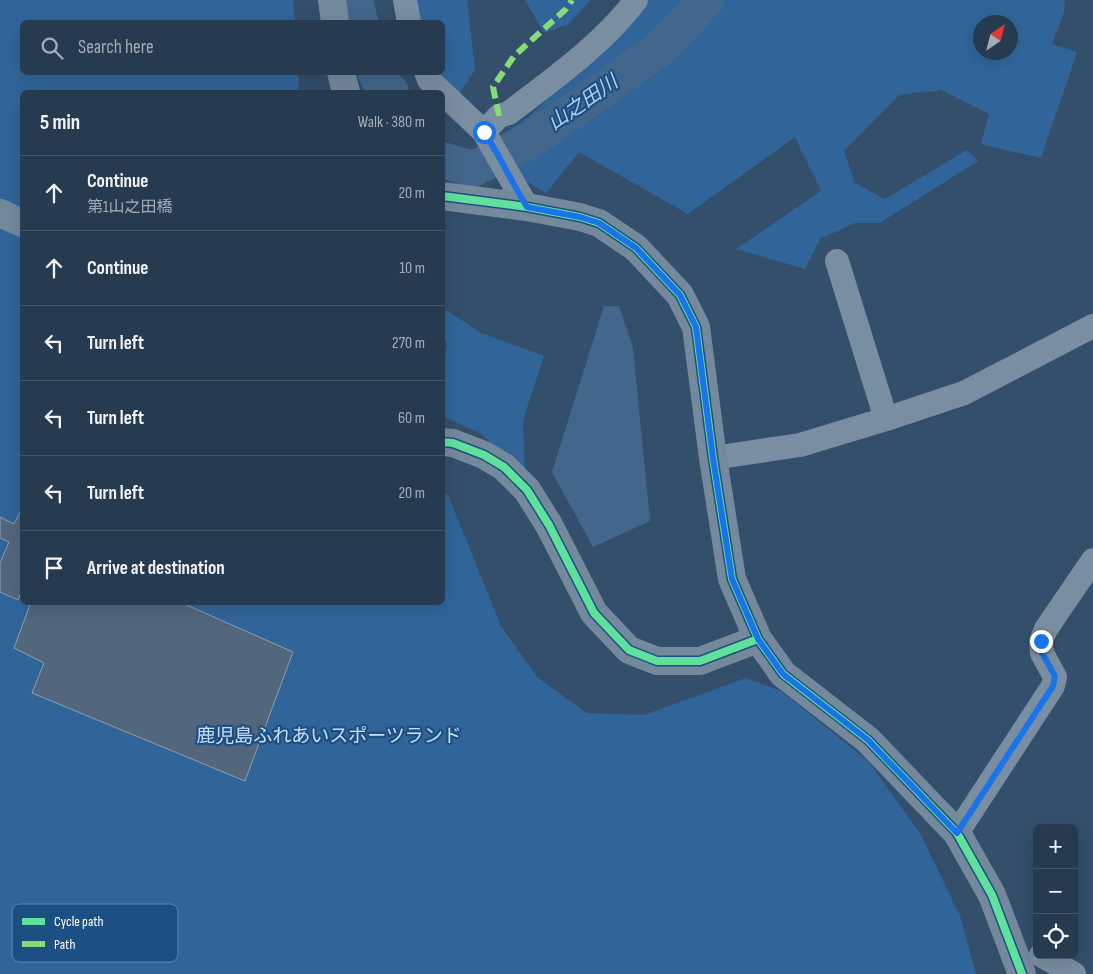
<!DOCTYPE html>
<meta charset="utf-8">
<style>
:root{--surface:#273b50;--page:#2f4257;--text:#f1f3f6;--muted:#a4adb7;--line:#435567}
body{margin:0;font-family:"Sofia Sans Condensed","Noto Sans JP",sans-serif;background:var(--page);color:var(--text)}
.controls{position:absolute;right:15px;bottom:15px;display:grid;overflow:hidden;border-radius:8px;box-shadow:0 5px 20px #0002}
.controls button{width:45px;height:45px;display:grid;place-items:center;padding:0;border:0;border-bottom:1px solid var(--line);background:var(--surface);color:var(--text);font:25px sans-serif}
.compass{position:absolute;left:973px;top:15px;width:45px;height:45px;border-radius:50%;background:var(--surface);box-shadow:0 5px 20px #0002;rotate:35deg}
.stop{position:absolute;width:15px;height:15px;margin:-11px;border:4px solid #1a73e8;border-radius:50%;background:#fff}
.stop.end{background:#1a73e8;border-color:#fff;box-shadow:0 1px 5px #0008}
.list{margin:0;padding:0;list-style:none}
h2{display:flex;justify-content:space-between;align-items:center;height:65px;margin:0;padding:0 20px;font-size:21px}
h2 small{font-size:16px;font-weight:400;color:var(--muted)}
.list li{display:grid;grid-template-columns:32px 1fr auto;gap:15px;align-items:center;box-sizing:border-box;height:75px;padding:0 20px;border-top:1px solid var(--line)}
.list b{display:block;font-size:19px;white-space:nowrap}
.list p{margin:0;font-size:16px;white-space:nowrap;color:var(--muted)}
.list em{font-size:16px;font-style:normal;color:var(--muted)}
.icon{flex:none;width:28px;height:28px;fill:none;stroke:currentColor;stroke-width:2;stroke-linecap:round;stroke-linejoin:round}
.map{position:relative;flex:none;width:1093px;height:974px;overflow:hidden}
.search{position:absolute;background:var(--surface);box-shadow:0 5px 20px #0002;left:20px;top:20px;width:425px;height:55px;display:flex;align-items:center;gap:12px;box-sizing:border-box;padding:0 18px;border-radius:8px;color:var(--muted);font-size:19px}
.panel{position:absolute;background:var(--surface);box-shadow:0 5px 20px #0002;left:20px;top:90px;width:425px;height:515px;border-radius:8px}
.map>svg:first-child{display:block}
.green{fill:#31659a;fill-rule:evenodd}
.water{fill:#43678c}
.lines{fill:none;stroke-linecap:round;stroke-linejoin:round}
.river{stroke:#43678c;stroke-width:36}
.building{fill:#52677e;stroke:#8e9eaf}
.street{stroke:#7a8ea1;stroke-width:24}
.secondary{stroke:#75899d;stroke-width:28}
.quiet{stroke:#86db77;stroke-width:6;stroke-dasharray:12 6;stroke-linecap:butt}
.cycleway-casing{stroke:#1d4f82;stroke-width:11}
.cycleway{stroke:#60e19b;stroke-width:8}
.route{stroke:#1a73e8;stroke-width:6}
.labels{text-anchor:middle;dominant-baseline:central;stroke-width:4.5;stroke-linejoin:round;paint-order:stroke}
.park-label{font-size:19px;fill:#c7e0f7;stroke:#1d4f82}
.water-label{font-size:20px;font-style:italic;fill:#aed0f1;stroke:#1d4f82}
.key{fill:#1d4f82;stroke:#6184a8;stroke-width:1}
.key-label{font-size:14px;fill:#fff}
</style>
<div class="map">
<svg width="1093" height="974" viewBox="0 0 1093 974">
<rect width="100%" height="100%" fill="#344f6b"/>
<path class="green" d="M0,0H293L295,22H22V72L298,73L299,92H22V602H442L443,491L448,495L501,626L537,677L587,713L644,715L746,678L781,691L868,761L920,833L960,916L976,974H0Z
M411,0H467L475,70L457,96L441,73L442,22H418Z
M525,0H591L568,24L544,33Z
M647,0H1065L1064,12L1052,44L1077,52L1041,158L981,144L989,114L941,90L899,95L844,151L855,183L885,199L967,150L978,161L880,223H855L820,239L805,269L736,249L821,191L795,137L688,214L579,152L546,193L526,181L496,139L531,115ZM980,22H1010V52H980Z
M443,308L481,333L544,356L523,420L525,472L480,433L442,416L443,370L447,345L443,332Z"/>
<path class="water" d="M604,306H619L633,348L650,521L593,547L552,472Z"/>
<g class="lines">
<path class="river" d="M355,0L360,22
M375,72L380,82L391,92
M442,160L473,169L533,139L662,47L706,0"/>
</g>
<path class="building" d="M22,509V590L18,600L0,592V563L9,542L0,538V517L14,524Z
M31,602H180L293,652L245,781L32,693L44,663L14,648Z"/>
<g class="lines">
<path class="street" d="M405,0L409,22
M426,72L429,80L484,132
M527,207L484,132L499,116L509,113C553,79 602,45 636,0
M886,419L964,393L1093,326
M713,458L800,445L886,419L837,261
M957,833L1053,686L1055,677L1042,653L1041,641L1046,629L1093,560
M1041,955L1074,974"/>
<path class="secondary" d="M332,0L335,22
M341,72L346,92
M442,196L527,207L580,217L599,223L636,248L680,295L696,327L713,458L732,579L758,639L783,674L868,740L957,833L992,895L1022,974
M0,213L22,223
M442,442L453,443L484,455L504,467L527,490L549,525L594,613L629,650L657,661H700L758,639"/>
<path class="quiet" d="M499,116L493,87L514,56L566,9L572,0"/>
<defs>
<path id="cycleway" d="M442,196L527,207L580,217L599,223L636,248L680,295L696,327L713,458L732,579L758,639L783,674L868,740L957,833L992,895L1022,974
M442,442L453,443L484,455L504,467L527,490L549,525L594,613L629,650L657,661H700L758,639"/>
</defs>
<use href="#cycleway" class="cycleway-casing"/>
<use href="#cycleway" class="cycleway"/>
</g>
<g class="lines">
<path class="route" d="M484,132C500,156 512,183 527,207L580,217L599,223L636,248L680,295L696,327L713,458L732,579L758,639L783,674L868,740L957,833L1053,686L1055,676L1042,653L1041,641"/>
</g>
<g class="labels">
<g class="park-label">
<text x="329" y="736">鹿児島ふれあいスポーツランド</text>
</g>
<g class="water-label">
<text transform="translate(583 103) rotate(-35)">山之田川</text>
</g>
</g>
<rect x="12" y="904" width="166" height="58" rx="8" class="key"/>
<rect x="22" y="918" width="23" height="7" fill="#60e19b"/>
<rect x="22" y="941" width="23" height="6" fill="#86db77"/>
<g class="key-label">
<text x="54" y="926">Cycle path</text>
<text x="54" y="949">Path</text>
</g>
</svg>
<div class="controls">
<button>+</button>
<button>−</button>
<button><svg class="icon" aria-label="locate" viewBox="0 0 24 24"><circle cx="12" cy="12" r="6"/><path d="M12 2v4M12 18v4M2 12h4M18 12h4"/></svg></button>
</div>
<svg class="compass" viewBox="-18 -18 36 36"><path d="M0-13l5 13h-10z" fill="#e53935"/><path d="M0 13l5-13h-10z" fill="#a4adb7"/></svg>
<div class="stop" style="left:484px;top:132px"></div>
<div class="stop end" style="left:1041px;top:641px"></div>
<div class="search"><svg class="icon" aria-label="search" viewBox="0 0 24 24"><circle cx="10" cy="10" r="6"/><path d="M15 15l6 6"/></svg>Search here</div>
<section class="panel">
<h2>5 min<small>Walk · 380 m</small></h2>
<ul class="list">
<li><svg class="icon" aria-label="ahead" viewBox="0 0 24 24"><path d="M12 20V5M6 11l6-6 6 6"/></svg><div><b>Continue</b><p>第1山之田橋</p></div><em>20 m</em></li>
<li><svg class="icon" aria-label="ahead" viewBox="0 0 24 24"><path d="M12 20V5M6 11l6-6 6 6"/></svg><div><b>Continue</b></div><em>10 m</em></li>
<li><svg class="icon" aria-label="left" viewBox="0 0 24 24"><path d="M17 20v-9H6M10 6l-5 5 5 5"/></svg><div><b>Turn left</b></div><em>270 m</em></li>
<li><svg class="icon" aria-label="left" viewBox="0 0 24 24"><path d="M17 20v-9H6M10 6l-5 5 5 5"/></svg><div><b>Turn left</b></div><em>60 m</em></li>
<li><svg class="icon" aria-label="left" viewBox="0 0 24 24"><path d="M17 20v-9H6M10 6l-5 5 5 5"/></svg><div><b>Turn left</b></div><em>20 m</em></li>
<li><svg class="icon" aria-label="arrive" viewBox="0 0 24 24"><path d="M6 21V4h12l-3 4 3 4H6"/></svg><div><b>Arrive at destination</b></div></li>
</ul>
</section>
</div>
